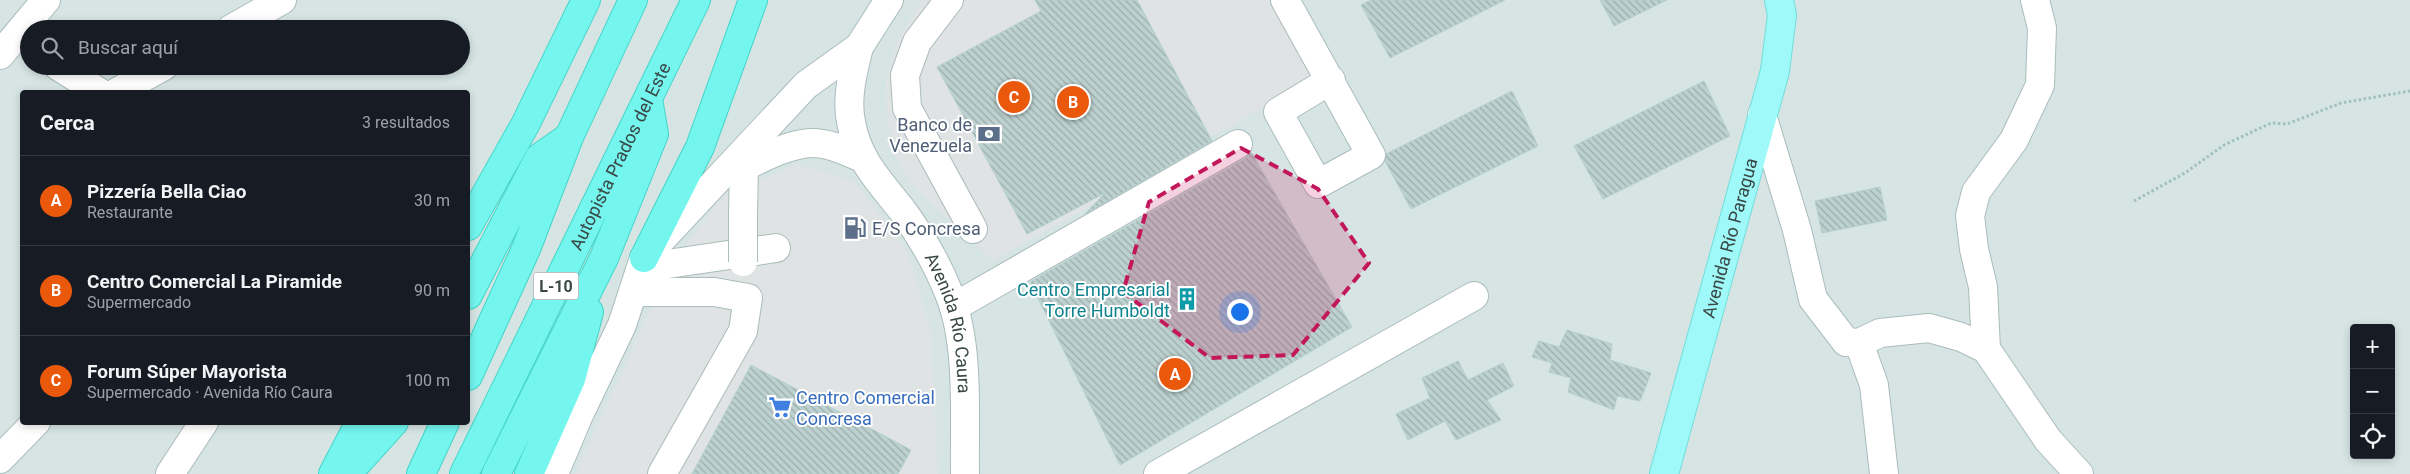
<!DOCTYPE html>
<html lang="es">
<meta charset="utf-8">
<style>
:root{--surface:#171b24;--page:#20242c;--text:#f1f3f6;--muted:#9ea1a6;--line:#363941;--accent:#ea580c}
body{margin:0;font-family:Roboto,sans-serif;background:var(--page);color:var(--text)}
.controls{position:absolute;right:15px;bottom:15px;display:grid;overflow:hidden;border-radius:5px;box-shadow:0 2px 8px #0003}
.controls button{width:45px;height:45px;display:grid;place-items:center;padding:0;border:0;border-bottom:1px solid var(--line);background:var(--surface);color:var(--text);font:25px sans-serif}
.you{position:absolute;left:1239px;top:311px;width:18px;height:18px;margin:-12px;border:4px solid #fff;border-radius:50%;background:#1a73e8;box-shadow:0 0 0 8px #1a73e833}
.badge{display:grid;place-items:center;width:32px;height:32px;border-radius:50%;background:var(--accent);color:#fff;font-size:16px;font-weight:700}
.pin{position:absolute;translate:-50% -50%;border:2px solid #fff;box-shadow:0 1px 5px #0006}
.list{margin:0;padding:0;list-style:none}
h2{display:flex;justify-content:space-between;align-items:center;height:65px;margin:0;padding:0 20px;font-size:21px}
h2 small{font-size:16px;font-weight:400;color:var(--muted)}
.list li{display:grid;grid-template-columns:32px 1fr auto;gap:15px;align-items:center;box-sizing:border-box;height:90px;padding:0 20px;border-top:1px solid var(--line)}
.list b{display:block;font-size:19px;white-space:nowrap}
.list p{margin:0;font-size:16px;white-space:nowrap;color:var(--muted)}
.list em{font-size:16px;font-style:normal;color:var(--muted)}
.icon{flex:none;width:28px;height:28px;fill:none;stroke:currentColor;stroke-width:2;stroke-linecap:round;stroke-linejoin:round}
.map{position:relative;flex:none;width:2410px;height:474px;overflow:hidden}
.search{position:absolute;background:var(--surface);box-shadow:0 2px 8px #0003;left:20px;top:20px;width:450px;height:55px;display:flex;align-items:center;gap:12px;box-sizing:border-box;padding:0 18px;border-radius:28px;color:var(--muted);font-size:19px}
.panel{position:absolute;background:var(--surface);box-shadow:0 2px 8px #0003;left:20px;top:90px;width:450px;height:335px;border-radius:5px}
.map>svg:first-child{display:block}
.residential{fill:#d6e5e4;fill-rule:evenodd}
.parking{fill:#dfe3e3}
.building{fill:url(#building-back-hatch);stroke:#b4d0cd}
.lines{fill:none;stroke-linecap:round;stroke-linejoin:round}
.minor-casing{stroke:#aabcbb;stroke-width:30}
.major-casing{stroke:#6fdedb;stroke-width:30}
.highway-casing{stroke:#43d5c8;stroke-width:30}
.path{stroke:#9fc0be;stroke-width:3;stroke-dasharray:2.5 2.5;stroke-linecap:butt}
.minor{stroke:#fff;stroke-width:28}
.major{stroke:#9ff9f8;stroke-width:28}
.highway{stroke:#74f6ef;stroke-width:28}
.minor-bridge-casing{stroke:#aabcbb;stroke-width:30;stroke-linecap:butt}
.minor-bridge{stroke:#fff;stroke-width:28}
.marked{fill:#c2185b;fill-opacity:0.2;stroke:#c2185b;stroke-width:4;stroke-dasharray:10 6;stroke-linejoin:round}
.labels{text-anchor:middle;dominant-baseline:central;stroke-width:4;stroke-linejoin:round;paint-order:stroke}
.shield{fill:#fff;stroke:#747f7e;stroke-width:1}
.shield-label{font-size:16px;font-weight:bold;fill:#394846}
.service-label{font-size:18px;fill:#4e5e75;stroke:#fff;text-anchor:end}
.street-label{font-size:18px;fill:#394846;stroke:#fff}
.culture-label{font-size:18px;fill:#0d838f;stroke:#fff;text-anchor:end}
.shop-label{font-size:18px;fill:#366cbe;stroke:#fff;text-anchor:start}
</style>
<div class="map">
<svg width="2410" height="474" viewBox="0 0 2410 474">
<defs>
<pattern id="building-back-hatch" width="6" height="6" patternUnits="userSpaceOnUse" patternTransform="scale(1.25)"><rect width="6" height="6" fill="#bdd2d0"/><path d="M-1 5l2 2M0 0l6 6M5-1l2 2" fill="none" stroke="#9bacab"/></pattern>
</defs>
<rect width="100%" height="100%" fill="#eaf4f4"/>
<path class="residential" d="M0,0H2410V474H0ZM29,29H461V66H29ZM22,92H468V422H22ZM2354,328H2391V455H2354Z"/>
<path class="parking" d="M922,0H1035L1041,11L937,67L1027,234L1210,136L1137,0H1278L1322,74L993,261L912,185L895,155L887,117L886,80L897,41Z
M796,164L854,181L906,248L931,330L938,474H898L911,449L751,365L692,474H575L673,262L721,198Z"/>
<path class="building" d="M1035,0H1137L1212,141L1085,214L1105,193L1027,234L937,67L1041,11Z
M1371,0H1505L1390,58L1361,5Z
M1600,0H1667L1614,26Z
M1704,81L1730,136L1603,199L1574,146Z
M1512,91L1538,146L1411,209L1385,161L1386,154Z
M1251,152L1352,327L1120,465L1030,282L1246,158Z
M1880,187L1887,220L1822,233L1815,201Z
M1567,330L1612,344L1610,360L1651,373L1640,401L1617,396L1614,410L1568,392L1571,378L1549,372L1552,363L1532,357L1539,341L1559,347Z
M1458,361L1468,380L1503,363L1514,386L1487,400L1501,420L1456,440L1445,421L1408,440L1396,414L1430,398L1422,378Z
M751,365L911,450L898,474H692Z"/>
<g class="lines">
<defs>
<g id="minor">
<path d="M949,0L917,42L905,75L907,108L973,229"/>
<path d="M1285,0L1371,155L1318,184L1278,112L1331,80"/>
<path d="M231,29L282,0"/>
<path id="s1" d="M859,47C853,72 846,97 851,122C857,159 880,182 902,210C922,237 938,265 950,296C970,347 964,420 965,474"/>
<path d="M0,55L46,0"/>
<path d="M58,66L99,92"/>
<path d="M117,92L164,66"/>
<path d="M1762,115L1797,230L1813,299L1846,342L1859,343L1880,333L1929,328L1961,337L1986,349L2048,440L2079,474"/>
<path d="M733,172C757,161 784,145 810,143C827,142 846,151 862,158"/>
<path d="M743,214L744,167"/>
<path d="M641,268L776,248"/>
<path d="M633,292H714L748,298L743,331L662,474"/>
<path d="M954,307L1238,144"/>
<path d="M1859,343L1874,385L1884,474"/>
<path d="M1986,349L1983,287L1974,249L1970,216L1976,192L2014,140L2040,85L2042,28L2035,0"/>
<path d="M0,459L36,422"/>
<path d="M170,474L204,422"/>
<path d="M554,474L578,417L622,325L644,258L806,85L859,47L889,0"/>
<path d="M1158,474L1474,296"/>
</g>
<g id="major">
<path id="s2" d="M1664,474L1775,71L1782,15L1779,0"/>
</g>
<g id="highway">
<path d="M468,226L525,125L586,0"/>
<path d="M644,258L700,147L753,0"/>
<path d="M468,295L539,158L569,137"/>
<path d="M468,376L526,249L569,137L633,0"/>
<path d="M333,474L360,422"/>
<path d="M347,474L394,422"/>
<path d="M421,474L445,422"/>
<path id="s3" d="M464,474L696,0"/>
<path d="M496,474L604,258L654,134L648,99"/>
<path d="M529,474L571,379L589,312"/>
</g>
</defs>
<use href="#minor" class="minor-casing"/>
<use href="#major" class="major-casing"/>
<use href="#highway" class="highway-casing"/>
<path class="path" d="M2134,201L2185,173L2224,145L2271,123L2287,124L2341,103L2410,91"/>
<use href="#minor" class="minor"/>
<use href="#major" class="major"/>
<use href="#highway" class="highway"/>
<defs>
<path id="minor-bridge" d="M743,262V214"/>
</defs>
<use href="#minor-bridge" class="minor-bridge-casing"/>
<use href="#minor-bridge" class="minor-bridge"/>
</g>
<path class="marked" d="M1241,148L1318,189L1369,263L1293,355L1210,358L1123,292L1149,202Z"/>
<defs>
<symbol id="bank-bare" viewBox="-9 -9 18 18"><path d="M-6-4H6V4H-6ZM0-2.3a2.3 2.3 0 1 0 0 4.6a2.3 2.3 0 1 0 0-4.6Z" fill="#5c6f8a" stroke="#fff" stroke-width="2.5" paint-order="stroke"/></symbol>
<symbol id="fuel-bare" viewBox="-9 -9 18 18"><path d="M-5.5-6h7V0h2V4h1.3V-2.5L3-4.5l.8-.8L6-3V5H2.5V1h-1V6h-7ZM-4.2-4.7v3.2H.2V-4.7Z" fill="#5c6f8a" stroke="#fff" stroke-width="2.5" paint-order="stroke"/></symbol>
<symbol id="building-bare" viewBox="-9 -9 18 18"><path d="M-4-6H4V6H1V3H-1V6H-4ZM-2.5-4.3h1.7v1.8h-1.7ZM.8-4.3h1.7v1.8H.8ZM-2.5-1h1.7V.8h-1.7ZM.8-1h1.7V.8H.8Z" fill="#0f9aa8" stroke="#fff" stroke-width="2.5" paint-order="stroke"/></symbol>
<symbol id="supermarket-bare" viewBox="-9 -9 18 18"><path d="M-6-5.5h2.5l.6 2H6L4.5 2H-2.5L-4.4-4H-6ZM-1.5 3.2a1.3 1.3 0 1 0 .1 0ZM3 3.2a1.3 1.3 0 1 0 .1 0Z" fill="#3f7fe0" stroke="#fff" stroke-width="2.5" paint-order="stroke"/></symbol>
</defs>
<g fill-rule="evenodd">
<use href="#bank-bare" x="973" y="118" width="32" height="32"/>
<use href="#fuel-bare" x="839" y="212" width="32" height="32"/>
<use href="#building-bare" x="1171" y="283" width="32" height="32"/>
<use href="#supermarket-bare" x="764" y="391" width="32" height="32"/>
</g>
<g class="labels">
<rect class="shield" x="533.5" y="272.5" width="45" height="27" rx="4"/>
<g class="shield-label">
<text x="556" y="286">L-10</text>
</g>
<g class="service-label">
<text x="972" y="124">Banco de<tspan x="972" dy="21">Venezuela</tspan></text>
<text x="872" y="228" text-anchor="start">E/S Concresa</text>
</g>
<g class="street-label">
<text stroke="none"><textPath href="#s3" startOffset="354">Autopista Prados del Este</textPath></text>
<text stroke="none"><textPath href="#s2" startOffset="245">Avenida Río Paragua</textPath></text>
<text stroke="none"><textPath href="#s1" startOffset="304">Avenida Río Caura</textPath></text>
</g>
<g class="culture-label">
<text x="1170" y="289">Centro Empresarial<tspan x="1170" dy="21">Torre Humboldt</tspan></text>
</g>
<g class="shop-label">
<text x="796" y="397">Centro Comercial<tspan x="796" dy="21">Concresa</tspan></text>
</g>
</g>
</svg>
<div class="controls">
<button>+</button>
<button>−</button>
<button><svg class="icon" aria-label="locate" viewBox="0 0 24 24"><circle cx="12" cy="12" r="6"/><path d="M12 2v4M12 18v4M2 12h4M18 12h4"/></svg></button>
</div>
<div class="you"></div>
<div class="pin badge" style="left:1175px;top:374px">A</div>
<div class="pin badge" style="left:1073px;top:102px">B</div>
<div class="pin badge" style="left:1014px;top:97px">C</div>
<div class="search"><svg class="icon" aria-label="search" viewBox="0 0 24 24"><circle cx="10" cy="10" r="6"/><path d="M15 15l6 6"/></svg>Buscar aquí</div>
<section class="panel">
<h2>Cerca<small>3 resultados</small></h2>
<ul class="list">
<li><span class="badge">A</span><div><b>Pizzería Bella Ciao</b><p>Restaurante</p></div><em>30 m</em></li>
<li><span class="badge">B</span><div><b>Centro Comercial La Piramide</b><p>Supermercado</p></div><em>90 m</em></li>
<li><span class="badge">C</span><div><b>Forum Súper Mayorista</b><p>Supermercado · Avenida Río Caura</p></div><em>100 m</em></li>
</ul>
</section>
</div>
